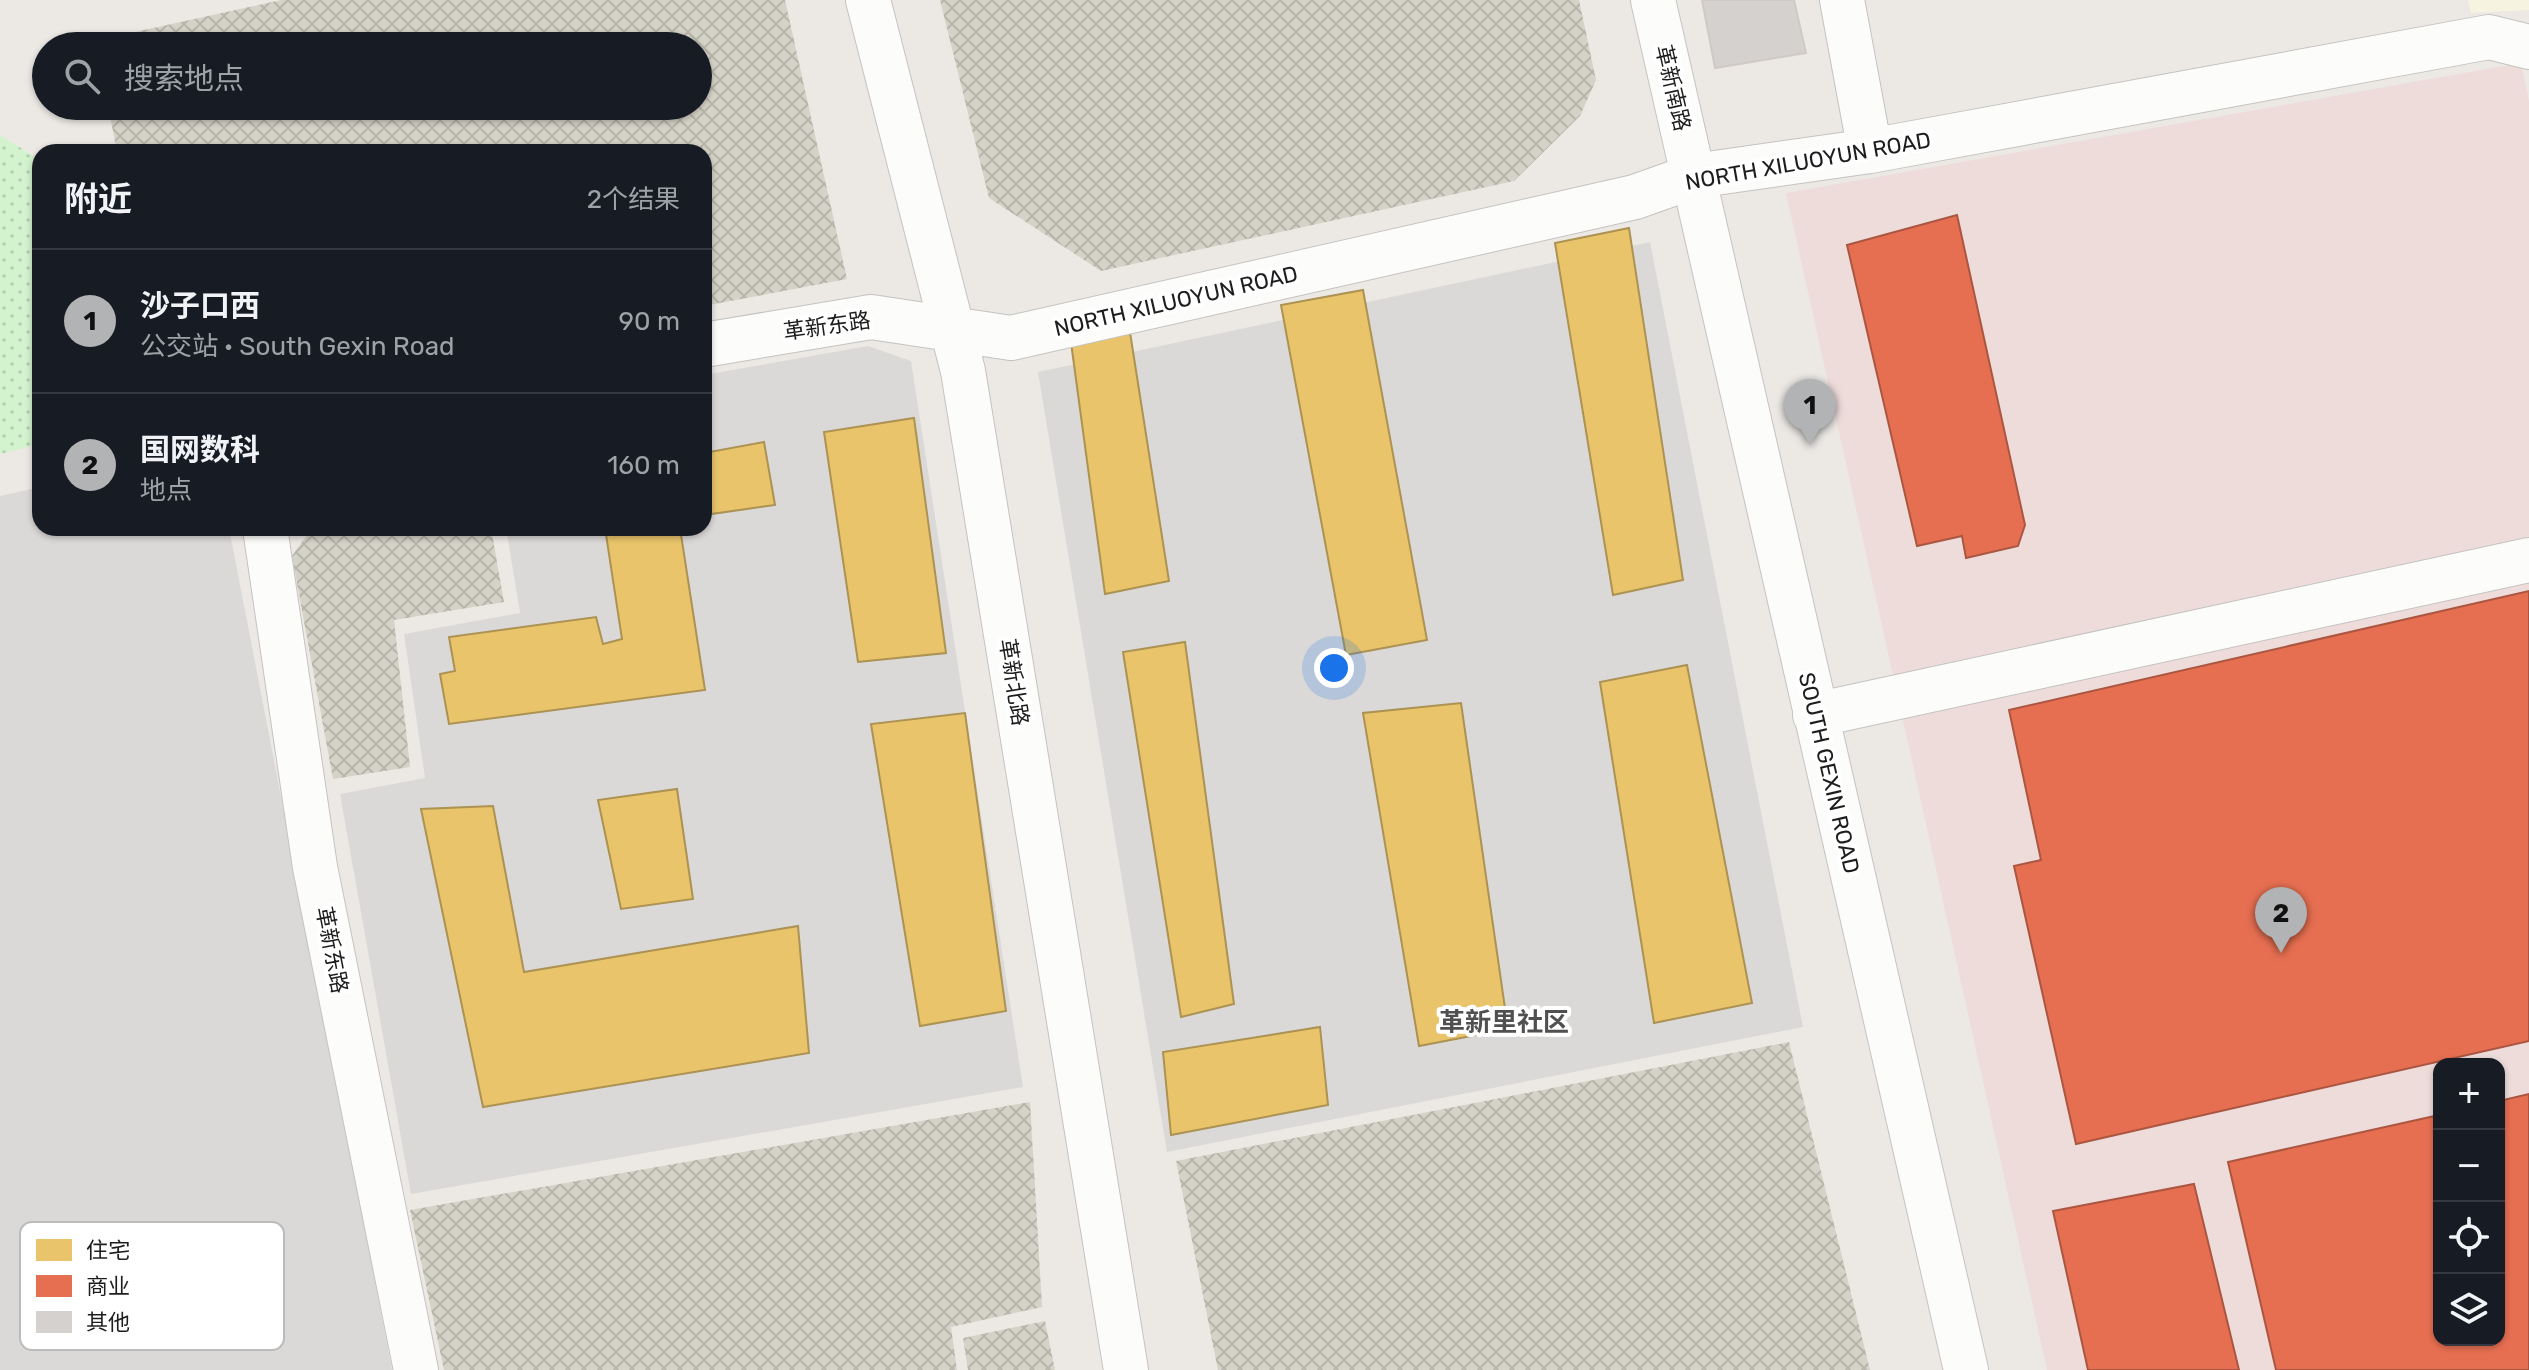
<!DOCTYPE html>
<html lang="zh">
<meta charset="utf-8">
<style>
:root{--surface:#171b24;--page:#20242c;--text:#f1f3f6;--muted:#9ea1a6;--line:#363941;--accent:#b2b3b4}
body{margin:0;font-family:Rubik,"Noto Sans SC",sans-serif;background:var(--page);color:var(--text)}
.controls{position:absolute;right:24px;bottom:24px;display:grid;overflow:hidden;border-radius:16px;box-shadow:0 2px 6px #0004}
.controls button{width:72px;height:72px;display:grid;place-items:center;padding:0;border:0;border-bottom:2px solid var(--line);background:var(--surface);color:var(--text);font:40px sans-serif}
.you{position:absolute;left:1334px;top:668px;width:28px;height:28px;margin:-20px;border:6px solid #fff;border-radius:50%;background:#1a73e8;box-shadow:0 0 0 12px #1a73e833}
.badge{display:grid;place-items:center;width:52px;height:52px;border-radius:50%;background:var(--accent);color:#111;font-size:26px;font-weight:700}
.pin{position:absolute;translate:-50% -66px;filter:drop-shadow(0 2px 4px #0008)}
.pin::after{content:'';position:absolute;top:42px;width:28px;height:24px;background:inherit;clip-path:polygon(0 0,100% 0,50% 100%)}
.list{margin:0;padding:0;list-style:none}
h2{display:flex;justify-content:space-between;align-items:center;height:104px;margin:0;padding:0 32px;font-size:34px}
h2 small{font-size:26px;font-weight:400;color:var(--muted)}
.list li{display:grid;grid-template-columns:52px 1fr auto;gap:24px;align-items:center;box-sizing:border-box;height:144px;padding:0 32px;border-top:2px solid var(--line)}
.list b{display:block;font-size:30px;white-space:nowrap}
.list p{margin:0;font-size:26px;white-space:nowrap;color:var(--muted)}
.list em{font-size:26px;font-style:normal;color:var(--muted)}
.icon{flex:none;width:44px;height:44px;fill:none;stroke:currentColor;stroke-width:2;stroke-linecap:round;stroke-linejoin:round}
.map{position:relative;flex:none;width:2529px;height:1370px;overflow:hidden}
.search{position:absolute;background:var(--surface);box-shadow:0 2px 6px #0004;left:32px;top:32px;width:680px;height:88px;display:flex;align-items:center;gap:20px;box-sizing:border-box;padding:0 28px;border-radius:44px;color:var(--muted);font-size:30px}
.panel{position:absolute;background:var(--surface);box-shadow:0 2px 6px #0004;left:32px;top:144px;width:680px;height:392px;border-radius:24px}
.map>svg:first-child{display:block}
.residential{fill:#dbd9d7}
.commercial{fill:#eedcdb;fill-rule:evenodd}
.education{fill:#f6f3e0}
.construction{fill:url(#construction-cross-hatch)}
.park{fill:url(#park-dots)}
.homes{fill:#e9c46a;stroke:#ac9253;stroke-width:2}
.shops{fill:#e76f51;stroke:#aa5641;stroke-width:2}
.building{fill:#d4d1ce;stroke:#cfcac6;stroke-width:2}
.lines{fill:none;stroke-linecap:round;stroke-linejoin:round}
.minor-casing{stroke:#c4c3c1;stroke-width:46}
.minor{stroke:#fcfcfb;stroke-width:44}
.labels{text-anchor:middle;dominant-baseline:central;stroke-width:8;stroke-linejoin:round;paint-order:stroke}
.street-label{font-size:22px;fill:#1d1d1d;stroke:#fff}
.quarter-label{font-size:26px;font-weight:bold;fill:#505050;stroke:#fff}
.key{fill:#fff;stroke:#bbb;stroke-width:2}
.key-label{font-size:22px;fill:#1d1d1d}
</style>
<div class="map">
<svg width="2529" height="1370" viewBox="0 0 2529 1370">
<defs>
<pattern id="construction-cross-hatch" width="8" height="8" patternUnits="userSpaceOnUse" patternTransform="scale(2)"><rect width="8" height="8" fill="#d5d3c7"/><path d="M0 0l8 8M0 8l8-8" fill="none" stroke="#b6b5aa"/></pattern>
<pattern id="park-dots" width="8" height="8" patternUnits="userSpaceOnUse" patternTransform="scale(2)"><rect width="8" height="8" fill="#d3f3cf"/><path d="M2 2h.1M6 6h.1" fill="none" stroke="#b5d0b1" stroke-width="1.8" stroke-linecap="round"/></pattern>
</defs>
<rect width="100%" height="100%" fill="#ece9e5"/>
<path class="residential" d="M1650,242L1803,1027L1167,1152L1038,372Z
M868,346L911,361L1023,1087L411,1194L340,794L425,778L404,634L520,613L506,528H704V375Z
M40,487V528H229L392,1370H0V496Z"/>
<path class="commercial" d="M2521,63L2529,101V1370H2047L1786,193ZM2439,1064H2499V1340H2439Z"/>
<path class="education" d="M2468,0H2529V10L2471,13Z"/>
<path class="construction" d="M281,0H785L847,279L704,306V152H117L108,106H698V46H95L94,41Z
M940,0H1579L1596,80L1580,116L1514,181L1101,271L989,198Z
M312,528H491L504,602L394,620L410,767L333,779L292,556Z
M1789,1042L1870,1370H1218L1176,1161Z
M1030,1102L1042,1307L951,1327L957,1370H444L410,1210Z
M1045,1321L1055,1370H968L963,1338Z"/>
<path class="park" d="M0,135L40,160V444L0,454Z"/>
<path class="homes" d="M1629,228L1683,580L1613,595L1555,243Z
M1363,290L1427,640L1346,655L1281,305Z
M1129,326L1169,581L1105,594L1070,335Z
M914,418L946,653L858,662L824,432Z
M764,442L775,505L704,515V453Z
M605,528H680L705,690L449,724L440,674L455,671L449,637L596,617L603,644L622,639Z
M1185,642L1234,1004L1181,1017L1123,652Z
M1687,665L1752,1003L1654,1023L1600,682Z
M1461,703L1508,1029L1419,1046L1363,713Z
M965,713L1006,1011L920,1026L871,724Z
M677,789L693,899L621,909L598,800Z
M493,806L524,972L798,926L809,1053L483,1107L421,809Z
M1320,1027L1328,1105L1171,1135L1163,1052Z"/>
<path class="shops" d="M1957,215L2025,525L2018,546L1966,558L1962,536L1917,546L1847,245Z
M2529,591V1041L2076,1144L2014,866L2041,860L2009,710Z
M2529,1094V1370H2276L2228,1162L2439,1115V1340H2499V1101Z
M2194,1184L2239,1370H2088L2053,1211Z"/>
<path class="building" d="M1702,0H1794L1806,53L1715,68Z"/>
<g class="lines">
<defs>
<path id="minor" d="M868,0L963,371L1126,1370
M1653,0L1966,1370
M1842,0L1870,151
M704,345L871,317L1011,338L1635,197L1694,176L1870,151L2489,37L2529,47
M265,528L315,867L416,1370
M1815,715L2529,560"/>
</defs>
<use href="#minor" class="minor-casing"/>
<use href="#minor" class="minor"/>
</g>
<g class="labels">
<g class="street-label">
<text transform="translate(1673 88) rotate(77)">革新南路</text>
<text transform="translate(1808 161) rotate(-10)">NORTH XILUOYUN ROAD</text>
<text transform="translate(1176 301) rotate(-13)">NORTH XILUOYUN ROAD</text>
<text transform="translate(827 326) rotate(-8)">革新东路</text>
<text transform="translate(1014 682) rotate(81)">革新北路</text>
<text transform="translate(1829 773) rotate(77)">SOUTH GEXIN ROAD</text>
<text transform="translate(332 950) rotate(79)">革新东路</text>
</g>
<g class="quarter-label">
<text x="1504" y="1022">革新里社区</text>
</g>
</g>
<rect x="20" y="1222" width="264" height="128" rx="12" class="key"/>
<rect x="36" y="1239" width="36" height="22" fill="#e9c46a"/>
<rect x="36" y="1275" width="36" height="22" fill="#e76f51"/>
<rect x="36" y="1311" width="36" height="22" fill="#d4d1ce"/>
<g class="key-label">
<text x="86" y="1258">住宅</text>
<text x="86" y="1294">商业</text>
<text x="86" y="1330">其他</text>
</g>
</svg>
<div class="controls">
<button>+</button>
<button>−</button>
<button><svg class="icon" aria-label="locate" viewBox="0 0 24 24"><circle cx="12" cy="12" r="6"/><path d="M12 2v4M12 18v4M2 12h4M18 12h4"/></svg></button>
<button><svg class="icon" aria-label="layers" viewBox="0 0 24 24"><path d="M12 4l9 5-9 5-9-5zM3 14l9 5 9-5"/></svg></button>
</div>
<div class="you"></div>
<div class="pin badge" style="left:1810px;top:445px">1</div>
<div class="pin badge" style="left:2281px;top:953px">2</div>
<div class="search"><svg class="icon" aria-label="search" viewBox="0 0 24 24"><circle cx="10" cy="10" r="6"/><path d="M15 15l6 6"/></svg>搜索地点</div>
<section class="panel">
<h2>附近<small>2个结果</small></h2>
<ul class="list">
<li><span class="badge">1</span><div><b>沙子口西</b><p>公交站 · South Gexin Road</p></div><em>90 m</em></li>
<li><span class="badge">2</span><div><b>国网数科</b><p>地点</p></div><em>160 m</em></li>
</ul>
</section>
</div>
